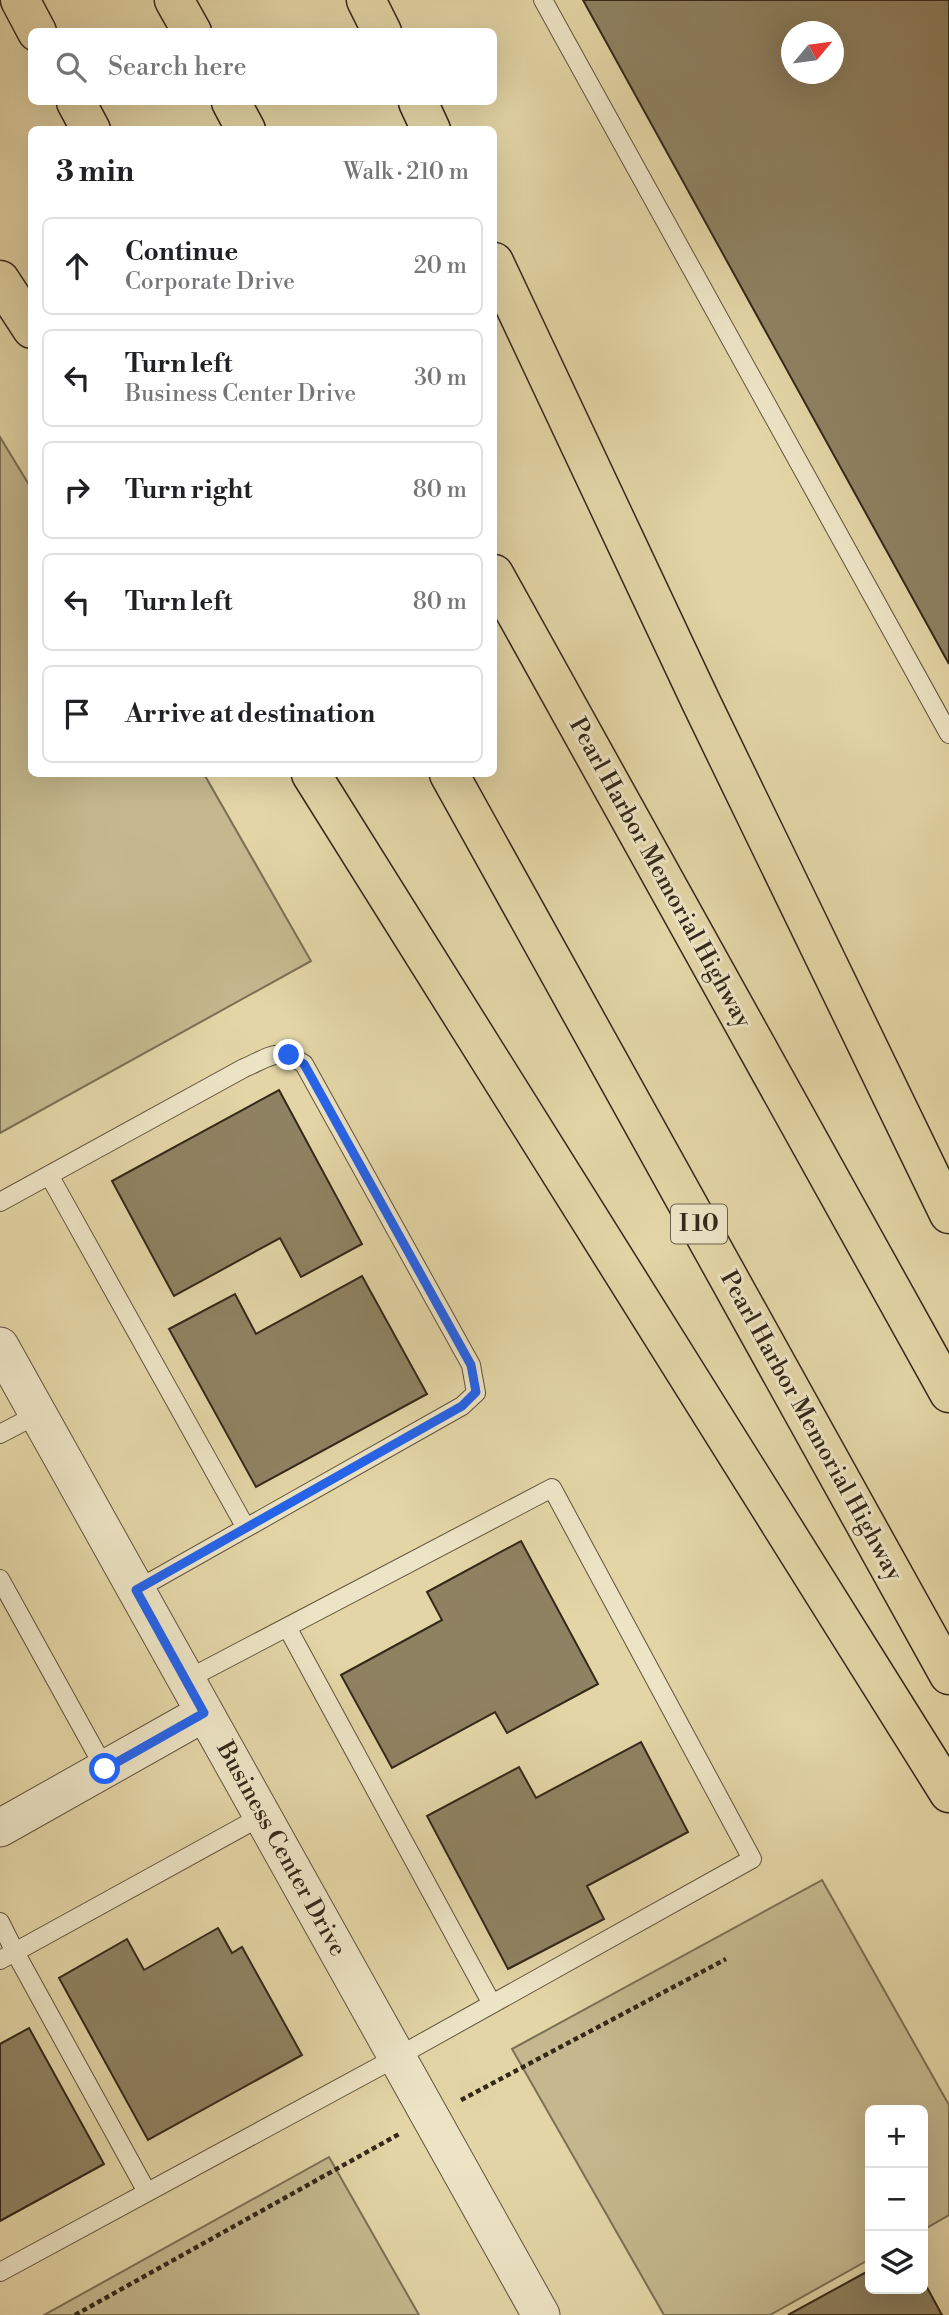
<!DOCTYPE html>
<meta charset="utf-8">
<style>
:root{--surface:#fff;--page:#f2f2f2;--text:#202124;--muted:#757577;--line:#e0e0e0}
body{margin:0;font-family:"Libre Bodoni",serif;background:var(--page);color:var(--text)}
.controls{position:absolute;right:21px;bottom:21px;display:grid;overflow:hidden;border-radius:10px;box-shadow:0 7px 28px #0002}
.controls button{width:63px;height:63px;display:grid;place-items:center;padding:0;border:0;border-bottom:2px solid var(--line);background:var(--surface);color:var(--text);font:35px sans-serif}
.compass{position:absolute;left:781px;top:21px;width:63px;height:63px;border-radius:50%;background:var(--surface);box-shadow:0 7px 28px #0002;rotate:61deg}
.stop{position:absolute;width:21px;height:21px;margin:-16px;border:5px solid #2563eb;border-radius:50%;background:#fff}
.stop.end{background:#2563eb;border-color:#fff;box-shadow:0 2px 7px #0008}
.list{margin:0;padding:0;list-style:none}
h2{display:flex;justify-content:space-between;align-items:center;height:91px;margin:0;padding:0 28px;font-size:30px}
h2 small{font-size:23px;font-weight:400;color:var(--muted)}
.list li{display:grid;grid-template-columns:46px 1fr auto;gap:21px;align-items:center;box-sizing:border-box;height:98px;margin:0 14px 14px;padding:0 14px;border:2px solid var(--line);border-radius:10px}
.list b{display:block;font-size:26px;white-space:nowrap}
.list p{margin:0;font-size:23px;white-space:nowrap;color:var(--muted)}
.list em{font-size:23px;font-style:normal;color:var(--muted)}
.icon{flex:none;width:38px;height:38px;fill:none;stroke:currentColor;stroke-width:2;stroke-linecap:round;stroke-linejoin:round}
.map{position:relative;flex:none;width:949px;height:2315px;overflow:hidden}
.search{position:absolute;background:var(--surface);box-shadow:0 7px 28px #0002;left:28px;top:28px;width:469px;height:77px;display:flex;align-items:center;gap:18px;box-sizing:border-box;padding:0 24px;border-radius:10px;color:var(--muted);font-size:26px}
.panel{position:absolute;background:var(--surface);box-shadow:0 7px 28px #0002;left:28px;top:126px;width:469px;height:651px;border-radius:10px}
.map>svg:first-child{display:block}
.green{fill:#c5b88e;stroke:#7c7054;stroke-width:2}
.building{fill:#8f8262;stroke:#342819;stroke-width:2;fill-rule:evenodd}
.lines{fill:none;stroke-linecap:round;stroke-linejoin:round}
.lane-casing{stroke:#60533c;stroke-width:20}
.street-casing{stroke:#60533c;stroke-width:39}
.highway-casing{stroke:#342819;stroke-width:41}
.path{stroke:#342819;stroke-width:4.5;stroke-dasharray:5 3.5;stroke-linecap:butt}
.lane{stroke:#ede4c5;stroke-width:18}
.street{stroke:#ede4c5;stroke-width:37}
.highway{stroke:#e3d5a6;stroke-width:38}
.route{stroke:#2563eb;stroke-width:9}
.labels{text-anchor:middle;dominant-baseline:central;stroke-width:6;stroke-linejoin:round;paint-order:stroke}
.shield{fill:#ede4c5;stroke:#6c604d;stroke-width:2}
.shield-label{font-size:23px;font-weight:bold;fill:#342819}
.street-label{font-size:24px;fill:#342819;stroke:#ede4c5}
</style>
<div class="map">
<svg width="949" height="2315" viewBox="0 0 949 2315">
<rect width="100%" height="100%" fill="#e3d5a6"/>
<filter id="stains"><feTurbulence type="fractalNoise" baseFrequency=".00286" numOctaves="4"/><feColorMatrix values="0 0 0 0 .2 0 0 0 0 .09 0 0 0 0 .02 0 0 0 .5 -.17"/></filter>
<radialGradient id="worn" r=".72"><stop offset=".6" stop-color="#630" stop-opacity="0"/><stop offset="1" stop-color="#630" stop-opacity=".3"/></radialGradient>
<path class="green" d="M0,437L31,488L32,774H204L311,961L0,1133Z
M822,1880L949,2105V2215L923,2230V2110H870V2259L770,2315H664L512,2049Z
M329,2157L419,2315H44Z"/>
<path class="building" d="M583,0H949V664ZM792,32H834V74H792Z
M279,1090L362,1244L301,1277L280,1238L174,1296L112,1181Z
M362,1276L427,1394L256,1487L169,1329L235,1294L256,1334Z
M521,1541L598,1684L507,1733L495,1712L392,1768L341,1675L442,1620L427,1592Z
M641,1742L688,1832L587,1886L604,1919L508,1969L427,1816L519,1767L536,1798Z
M218,1928L232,1953L242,1947L302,2055L148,2140L59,1978L127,1939L144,1970Z
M29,2028L104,2164L0,2221V2044Z
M870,2270V2289H923V2280L942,2315H788Z"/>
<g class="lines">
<defs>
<path id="lane" d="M543,0L949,734
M49,1175L246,1528
M0,1202L244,1068C272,1056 277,1047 304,1064L471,1365L476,1393L462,1406L136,1590
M0,1434L38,1414
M0,1579L105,1769
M287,1627L492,2004
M0,1922L15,1952L262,1816
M0,1960L15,1952L147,2192
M0,2272L397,2057L752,1859L552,1488L186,1680"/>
<path id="street" d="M0,1346L541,2315
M0,1828L204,1713"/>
<path id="highway" d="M20,0L37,32
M174,0L192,32
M366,0L382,32
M76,102L91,130
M231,102L246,130
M418,102L431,130
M494,262L701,702L949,1214
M0,280L32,329
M494,574L949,1393
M311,774L949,1793
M449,774L949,1675"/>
</defs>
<use href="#lane" class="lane-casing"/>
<use href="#street" class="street-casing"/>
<use href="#highway" class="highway-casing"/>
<path class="path" d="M461,2100L726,1959
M75,2315L401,2133"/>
<use href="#lane" class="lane"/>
<use href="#street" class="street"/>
<use href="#highway" class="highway"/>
</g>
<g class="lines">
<path class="route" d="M105,1769L204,1713L136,1590L462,1406L476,1392L471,1365L304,1064L289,1055"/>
</g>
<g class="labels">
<rect class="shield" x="671" y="1204.5" width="56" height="39" rx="5"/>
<g class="shield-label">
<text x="699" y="1224">I 10</text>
</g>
<g class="street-label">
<text transform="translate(660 873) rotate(61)">Pearl Harbor Memorial Highway</text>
<text transform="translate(811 1426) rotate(61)">Pearl Harbor Memorial Highway</text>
<text transform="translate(281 1849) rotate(61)">Business Center Drive</text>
</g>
</g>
<rect width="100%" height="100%" filter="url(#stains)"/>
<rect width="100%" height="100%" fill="url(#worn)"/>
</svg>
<div class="controls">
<button>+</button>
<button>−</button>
<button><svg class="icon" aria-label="layers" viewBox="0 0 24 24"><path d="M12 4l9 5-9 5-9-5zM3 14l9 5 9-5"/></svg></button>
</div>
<svg class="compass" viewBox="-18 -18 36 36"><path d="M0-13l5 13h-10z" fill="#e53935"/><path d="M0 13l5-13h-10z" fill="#757577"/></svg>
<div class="stop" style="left:105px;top:1769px"></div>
<div class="stop end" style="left:289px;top:1055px"></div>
<div class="search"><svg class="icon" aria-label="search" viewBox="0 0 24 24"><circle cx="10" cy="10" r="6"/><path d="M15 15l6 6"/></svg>Search here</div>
<section class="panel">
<h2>3 min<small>Walk · 210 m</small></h2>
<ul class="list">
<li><svg class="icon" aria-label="ahead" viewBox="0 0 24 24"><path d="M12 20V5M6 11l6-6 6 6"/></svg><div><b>Continue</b><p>Corporate Drive</p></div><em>20 m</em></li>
<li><svg class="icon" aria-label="left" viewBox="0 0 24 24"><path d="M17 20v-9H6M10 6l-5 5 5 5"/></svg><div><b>Turn left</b><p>Business Center Drive</p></div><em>30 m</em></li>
<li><svg class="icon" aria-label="right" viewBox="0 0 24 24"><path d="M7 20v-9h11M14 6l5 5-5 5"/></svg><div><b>Turn right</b></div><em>80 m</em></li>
<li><svg class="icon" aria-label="left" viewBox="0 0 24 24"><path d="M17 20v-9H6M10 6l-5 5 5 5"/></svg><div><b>Turn left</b></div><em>80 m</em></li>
<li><svg class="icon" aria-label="arrive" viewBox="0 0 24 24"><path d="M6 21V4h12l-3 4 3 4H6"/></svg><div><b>Arrive at destination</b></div></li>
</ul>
</section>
</div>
